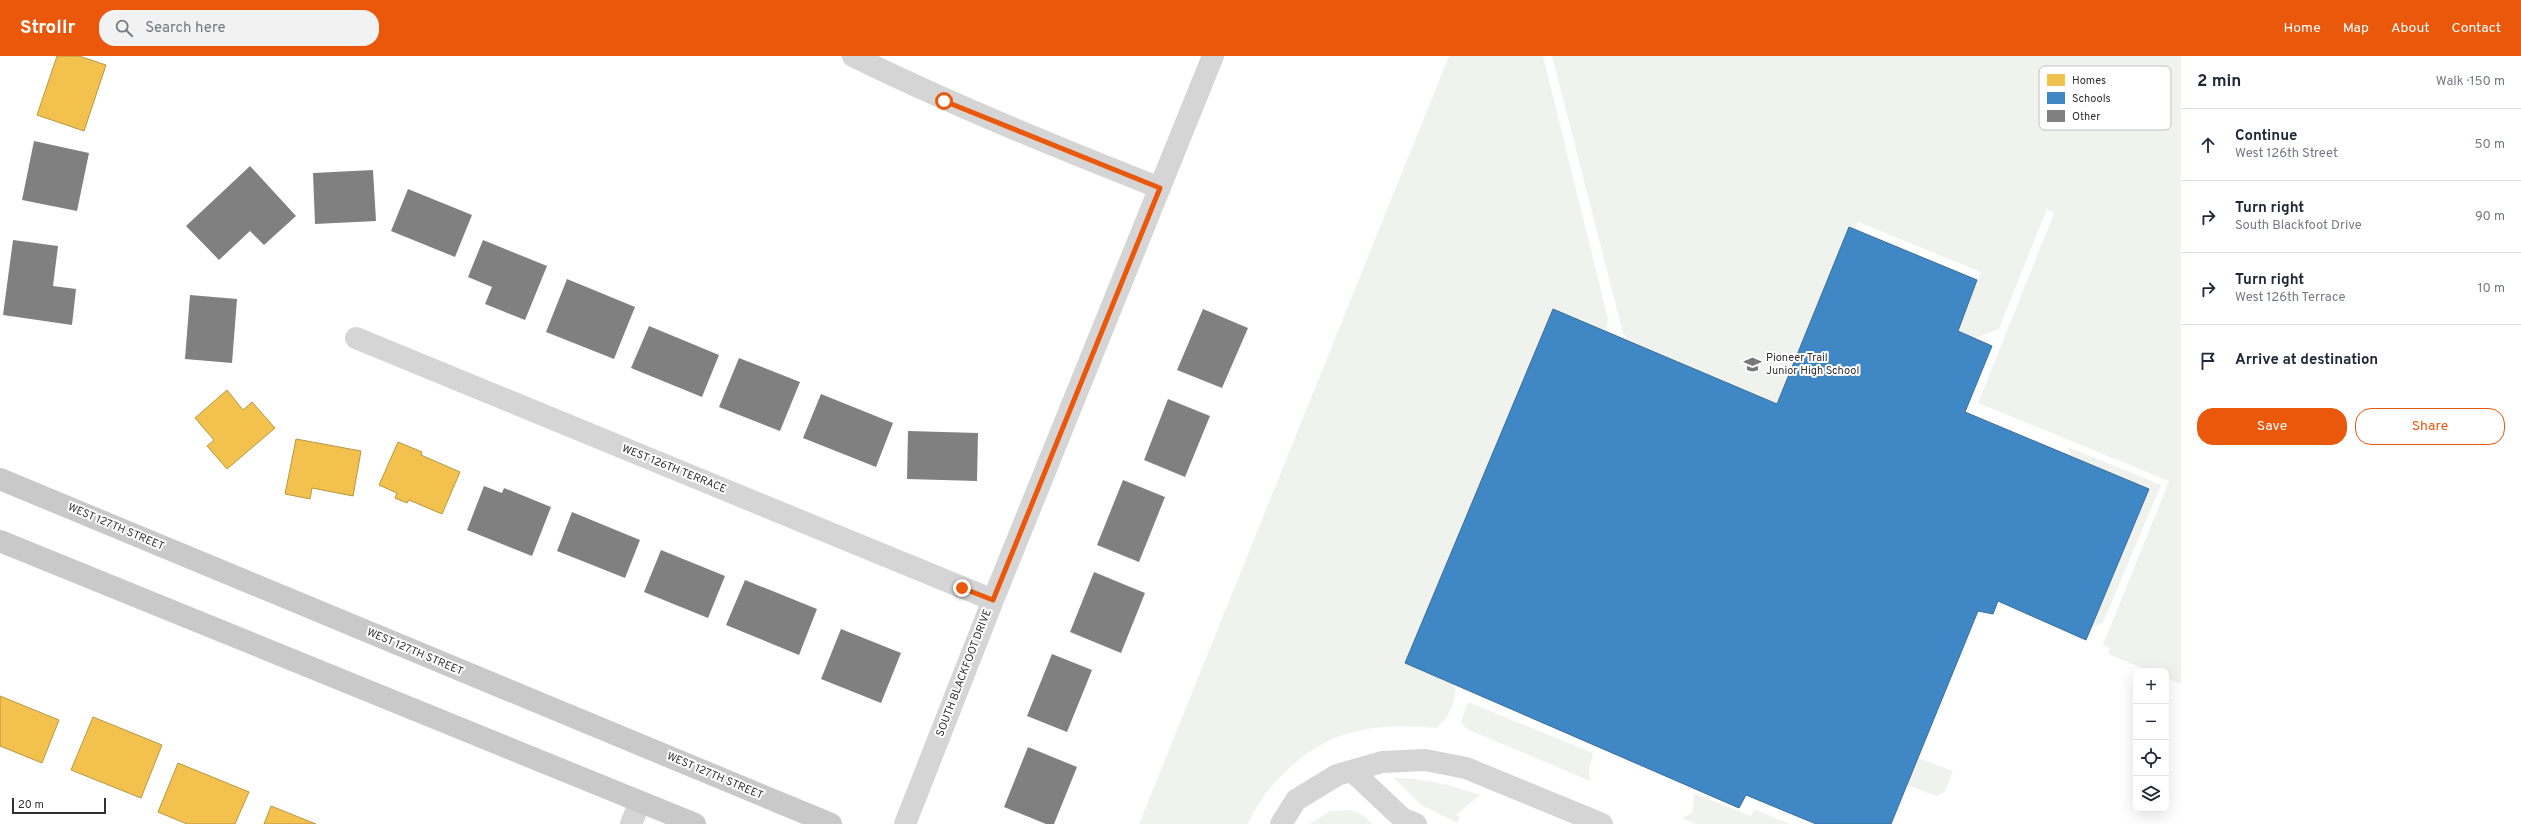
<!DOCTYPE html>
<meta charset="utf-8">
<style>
:root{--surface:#fff;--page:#f2f2f3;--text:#1f2937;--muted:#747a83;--line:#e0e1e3;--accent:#ea580c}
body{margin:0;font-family:Overpass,sans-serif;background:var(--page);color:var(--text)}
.controls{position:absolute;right:12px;bottom:12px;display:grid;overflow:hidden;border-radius:8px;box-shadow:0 4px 16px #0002}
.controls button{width:36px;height:36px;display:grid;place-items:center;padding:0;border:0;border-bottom:1px solid var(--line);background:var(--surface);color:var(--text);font:20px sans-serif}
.scale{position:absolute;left:12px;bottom:10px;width:94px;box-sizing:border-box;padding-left:4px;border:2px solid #313131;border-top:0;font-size:11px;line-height:14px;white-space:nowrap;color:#313131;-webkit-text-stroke:3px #fff;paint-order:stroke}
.stop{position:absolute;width:12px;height:12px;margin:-9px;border:3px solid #ea580c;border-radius:50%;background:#fff}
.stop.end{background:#ea580c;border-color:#fff;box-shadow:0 1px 4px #0008}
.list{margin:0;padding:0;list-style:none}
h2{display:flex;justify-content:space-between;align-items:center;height:52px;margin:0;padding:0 16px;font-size:17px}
h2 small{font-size:13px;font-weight:400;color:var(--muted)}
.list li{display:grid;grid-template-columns:26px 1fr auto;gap:12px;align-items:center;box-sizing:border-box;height:72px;padding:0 16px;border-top:1px solid var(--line)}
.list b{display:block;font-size:15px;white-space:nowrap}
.list p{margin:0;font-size:13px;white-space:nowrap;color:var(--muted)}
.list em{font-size:13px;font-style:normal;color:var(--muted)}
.actions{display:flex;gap:8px;padding:12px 16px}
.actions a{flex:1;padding:9px 0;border:1px solid var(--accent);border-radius:16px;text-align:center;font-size:14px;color:var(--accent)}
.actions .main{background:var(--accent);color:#fff}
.icon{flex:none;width:22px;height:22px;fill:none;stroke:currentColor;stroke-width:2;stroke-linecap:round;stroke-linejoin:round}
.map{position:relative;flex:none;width:2181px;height:768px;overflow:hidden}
header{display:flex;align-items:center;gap:24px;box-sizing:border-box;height:56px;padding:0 20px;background:var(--accent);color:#fff}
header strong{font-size:19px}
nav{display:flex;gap:22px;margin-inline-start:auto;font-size:14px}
.search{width:280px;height:36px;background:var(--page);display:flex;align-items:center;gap:10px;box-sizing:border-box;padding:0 14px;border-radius:16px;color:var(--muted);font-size:15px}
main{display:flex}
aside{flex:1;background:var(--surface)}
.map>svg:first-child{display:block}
.green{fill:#f0f3ed}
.homes{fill:#f2c14e;stroke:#b89645}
.schools{fill:#3f88c5;stroke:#3b6e99}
.building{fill:#808080}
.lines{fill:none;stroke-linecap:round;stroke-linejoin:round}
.minor{stroke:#d5d5d5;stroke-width:22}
.major{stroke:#c9c9c9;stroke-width:22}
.route{stroke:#ea580c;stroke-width:5}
.labels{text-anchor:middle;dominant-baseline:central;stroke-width:4;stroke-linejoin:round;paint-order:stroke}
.poi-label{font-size:11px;fill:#313131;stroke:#fff;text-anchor:start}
.street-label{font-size:11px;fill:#313131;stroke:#fff}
.key{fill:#fff;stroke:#c1c1c1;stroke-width:1}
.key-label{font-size:11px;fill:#313131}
</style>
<header>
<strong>Strollr</strong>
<div class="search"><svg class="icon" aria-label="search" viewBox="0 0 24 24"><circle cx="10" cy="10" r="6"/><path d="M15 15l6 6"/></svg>Search here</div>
<nav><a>Home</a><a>Map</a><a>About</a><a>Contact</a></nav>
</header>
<main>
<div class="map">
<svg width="2181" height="768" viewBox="0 0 2181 768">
<rect width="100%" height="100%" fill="#fff"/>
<path class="green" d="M1449,0H1543L1608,263L1606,275L1553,253L1405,607L1455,629C1456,645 1450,662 1436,672C1406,669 1376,669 1346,678C1307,689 1263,731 1248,768H1139Z
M1552,0H2181V628L2166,622V615H2149L2108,598L2110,592L2103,589L2169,425L1978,347L2054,157L2047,153L1999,273L1975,282L1958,275L1981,216L1858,166L1855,173L1849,171L1777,348L1629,284L1623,277Z
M2068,391L2161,429L2103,567L2090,573L2149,434L2070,400Z
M1468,646L1593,697L1589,714L1590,725L1467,673L1461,666Z
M1918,702L1953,715L1945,736L1936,740L1907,729Z
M1394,722C1425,722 1451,729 1480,739L1456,759L1460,761L1457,767L1421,749Z
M1694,737L1751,760L1754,753L1790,768H1696L1682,762L1692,757Z
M1351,754L1364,760L1373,768H1310L1330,755Z"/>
<path class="homes" d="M57,0H79L106,9L84,75L37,59Z
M227,334L243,354L252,346L275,372L227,413L207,390L214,384L195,362Z
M296,383L361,395L353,440L312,432L310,443L285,438Z
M398,386L422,396L421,399L460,416L442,458L409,444L407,447L395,442L397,437L379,429Z
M0,640L59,664L42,707L0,690Z
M93,661L162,689L141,742L71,714Z
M178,707L249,736L235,768H187L158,756Z
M271,750L316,768H264Z"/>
<path class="schools" d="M1849,171L1977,224L1958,275L1992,290L1965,356L2149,433L2086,584L1998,545L1993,558L1978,555L1891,768H1816L1746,739L1739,752L1405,607L1553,253L1777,348Z"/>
<path class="building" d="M34,85L89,97L77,155L22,144Z
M250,110L296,160L264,189L250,175L219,204L186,170Z
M373,114L376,165L315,168L313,117Z
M408,133L472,159L455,201L391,175Z
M13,184L58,190L53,230L76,233L72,269L3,259Z
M483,184L547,210L525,264L485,248L492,231L468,221Z
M567,223L635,251L614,303L546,276Z
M190,239L237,243L232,307L185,303Z
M1203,253L1248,272L1222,332L1177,314Z
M649,270L719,299L702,341L631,312Z
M739,302L800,326L780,375L719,351Z
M821,338L893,367L876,411L803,382Z
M1168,343L1210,360L1185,421L1144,404Z
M908,375L978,377L977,425L907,423Z
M1123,424L1165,441L1139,506L1097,489Z
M484,430L502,437L504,432L551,451L532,500L467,474Z
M572,456L640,484L625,522L557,495Z
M661,494L725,520L708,562L644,536Z
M1094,516L1145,537L1121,597L1070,576Z
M745,524L817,553L799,599L726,569Z
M841,573L901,597L881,647L821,623Z
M1052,598L1092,614L1067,676L1027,660Z
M1028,691L1077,711L1054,768H1046L1004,751Z"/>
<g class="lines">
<path class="minor" d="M853,0C953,49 1056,91 1160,132
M356,282L993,544
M1352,715L1402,762L1416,768
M631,768L640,746
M905,768L993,544L1213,0
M1281,768L1296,744L1337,719L1382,706L1425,704L1466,712L1602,768"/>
<path class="major" d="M0,423L831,768
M0,485L695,768"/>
</g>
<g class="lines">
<path class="route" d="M944,45L1160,132L993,544L962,532"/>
</g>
<defs>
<symbol id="school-bare" viewBox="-9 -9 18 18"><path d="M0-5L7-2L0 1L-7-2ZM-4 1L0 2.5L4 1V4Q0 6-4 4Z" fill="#797979" stroke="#fff" stroke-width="2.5" paint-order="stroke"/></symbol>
</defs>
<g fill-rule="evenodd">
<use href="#school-bare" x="1740" y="296" width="25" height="25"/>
</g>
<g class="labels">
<g class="poi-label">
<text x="1766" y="302">Pioneer Trail<tspan x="1766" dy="13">Junior High School</tspan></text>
</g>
<g class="street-label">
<text transform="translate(674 413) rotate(22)">WEST 126TH TERRACE</text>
<text transform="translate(116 471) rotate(23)">WEST 127TH STREET</text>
<text transform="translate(415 596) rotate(23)">WEST 127TH STREET</text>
<text transform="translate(964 617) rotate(-69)">SOUTH BLACKFOOT DRIVE</text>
<text transform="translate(715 720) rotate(23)">WEST 127TH STREET</text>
</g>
</g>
<rect x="2039" y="10" width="132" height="64" rx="6" class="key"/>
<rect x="2047" y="18" width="18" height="12" fill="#f2c14e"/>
<rect x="2047" y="36" width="18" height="12" fill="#3f88c5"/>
<rect x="2047" y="54" width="18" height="12" fill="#808080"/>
<g class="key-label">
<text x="2072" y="28">Homes</text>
<text x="2072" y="46">Schools</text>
<text x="2072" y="64">Other</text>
</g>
</svg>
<div class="controls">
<button>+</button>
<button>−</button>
<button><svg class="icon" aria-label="locate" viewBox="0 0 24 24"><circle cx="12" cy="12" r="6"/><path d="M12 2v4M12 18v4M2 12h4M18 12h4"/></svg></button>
<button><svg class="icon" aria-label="layers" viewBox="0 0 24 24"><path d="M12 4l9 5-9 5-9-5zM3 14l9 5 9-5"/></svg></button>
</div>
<div class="scale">20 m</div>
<div class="stop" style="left:944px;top:45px"></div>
<div class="stop end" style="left:962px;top:532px"></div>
</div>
<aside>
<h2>2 min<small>Walk · 150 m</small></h2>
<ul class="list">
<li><svg class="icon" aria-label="ahead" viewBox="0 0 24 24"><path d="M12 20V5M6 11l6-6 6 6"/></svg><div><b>Continue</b><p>West 126th Street</p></div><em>50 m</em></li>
<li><svg class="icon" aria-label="right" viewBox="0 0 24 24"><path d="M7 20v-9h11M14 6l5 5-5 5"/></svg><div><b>Turn right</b><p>South Blackfoot Drive</p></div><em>90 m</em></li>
<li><svg class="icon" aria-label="right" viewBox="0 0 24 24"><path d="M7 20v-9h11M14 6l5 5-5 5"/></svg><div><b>Turn right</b><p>West 126th Terrace</p></div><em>10 m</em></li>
<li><svg class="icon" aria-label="arrive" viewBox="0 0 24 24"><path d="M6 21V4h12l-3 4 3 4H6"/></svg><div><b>Arrive at destination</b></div></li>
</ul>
<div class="actions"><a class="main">Save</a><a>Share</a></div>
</aside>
</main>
